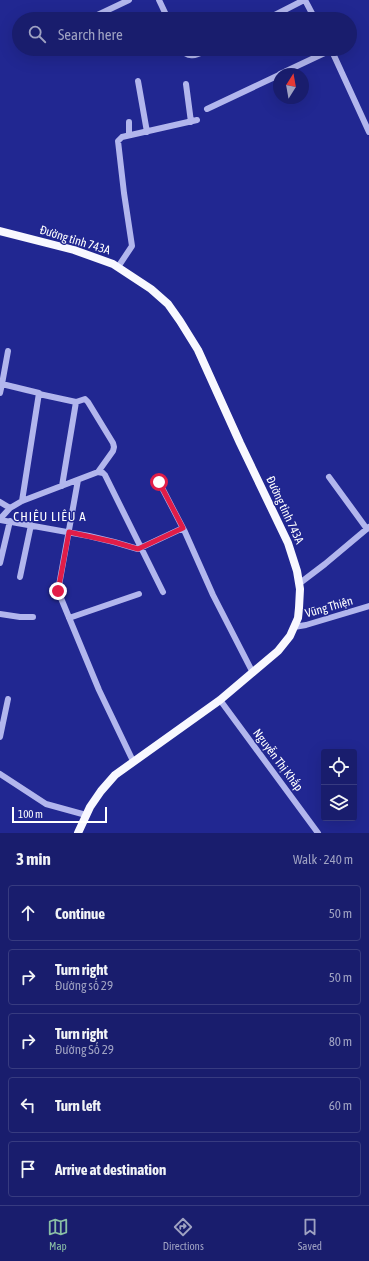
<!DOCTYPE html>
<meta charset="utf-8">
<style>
:root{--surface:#191d6d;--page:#262a75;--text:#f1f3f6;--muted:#9fa2c2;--line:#373b80;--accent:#8abfa5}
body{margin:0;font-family:"Asap Condensed",sans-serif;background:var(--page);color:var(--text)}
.controls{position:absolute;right:12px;bottom:12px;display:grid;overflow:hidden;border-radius:4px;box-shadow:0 4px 16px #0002}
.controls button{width:36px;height:36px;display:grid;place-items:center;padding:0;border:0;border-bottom:1px solid var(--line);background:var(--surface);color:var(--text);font:20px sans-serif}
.compass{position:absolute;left:273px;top:68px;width:36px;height:36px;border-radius:50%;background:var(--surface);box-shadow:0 4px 16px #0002;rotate:11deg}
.scale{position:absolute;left:12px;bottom:10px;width:95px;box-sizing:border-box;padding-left:4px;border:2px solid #fff;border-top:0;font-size:11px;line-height:14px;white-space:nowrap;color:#fff;-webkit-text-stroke:3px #212791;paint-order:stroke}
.stop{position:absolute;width:12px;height:12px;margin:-9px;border:3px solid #e11d48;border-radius:50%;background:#fff}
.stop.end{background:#e11d48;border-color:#fff;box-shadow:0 1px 4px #0008}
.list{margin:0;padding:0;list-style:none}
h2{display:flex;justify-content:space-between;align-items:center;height:52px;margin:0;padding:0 16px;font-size:17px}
h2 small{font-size:13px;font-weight:400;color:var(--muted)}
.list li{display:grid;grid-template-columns:26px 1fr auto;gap:12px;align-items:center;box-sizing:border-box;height:56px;margin:0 8px 8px;padding:0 8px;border:1px solid var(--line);border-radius:4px}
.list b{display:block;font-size:15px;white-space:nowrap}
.list p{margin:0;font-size:13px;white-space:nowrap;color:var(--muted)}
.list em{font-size:13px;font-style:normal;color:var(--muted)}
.icon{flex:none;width:22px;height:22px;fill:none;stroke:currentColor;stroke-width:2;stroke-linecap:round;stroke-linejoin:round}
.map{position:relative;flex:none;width:369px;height:833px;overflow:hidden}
.search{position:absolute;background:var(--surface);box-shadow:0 4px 16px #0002;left:12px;right:12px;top:12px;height:44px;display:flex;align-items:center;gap:10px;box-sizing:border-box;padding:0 14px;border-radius:22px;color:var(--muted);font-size:15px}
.sheet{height:372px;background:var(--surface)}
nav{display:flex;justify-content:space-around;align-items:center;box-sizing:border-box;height:56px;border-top:1px solid var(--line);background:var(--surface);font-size:11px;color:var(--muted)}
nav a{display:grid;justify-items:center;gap:2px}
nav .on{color:var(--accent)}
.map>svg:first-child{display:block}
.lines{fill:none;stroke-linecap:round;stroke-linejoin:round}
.minor{stroke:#b2b6ed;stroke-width:6}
.major{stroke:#f8f8ff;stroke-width:8}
.route{stroke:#e11d48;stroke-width:5}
.labels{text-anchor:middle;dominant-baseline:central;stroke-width:3;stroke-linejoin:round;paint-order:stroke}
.street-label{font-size:12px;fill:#fff;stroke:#212791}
.neighbourhood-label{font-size:13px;letter-spacing:1px;fill:#fff;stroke:#212791}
</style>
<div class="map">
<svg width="369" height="833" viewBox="0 0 369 833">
<rect width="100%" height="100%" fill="#212791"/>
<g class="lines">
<path class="minor" d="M159,0L168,19
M305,0L315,19
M89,19L129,0
M267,19L304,0
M182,49C188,61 200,53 209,49
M331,49L369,132
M280,74L331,50
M138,81L147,132
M186,84L191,122
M207,109L279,75
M129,122V135
M118,267L132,246L124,193L118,141L122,137L197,120
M2,384L8,351
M0,393L2,384L39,393L22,501
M39,394L76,402
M98,472L103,473L105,475L163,592
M329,477L367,529
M78,480L58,591L99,690L133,761
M159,482L185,532L213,595L253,673
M0,502L10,508
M0,519L10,508L22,501L98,472L113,451L114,447L113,443L88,402L85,399L76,402L62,486
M0,520L89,536L114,542L138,549L183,528
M0,563L10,521
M20,577L31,525
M300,583L325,564L369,527
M0,614L20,617H33
M69,618L139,594
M294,627L306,625L369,606
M220,700L318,833
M0,737L8,699
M0,774L46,804L86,815"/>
<path class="major" d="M0,231L74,250L113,264L151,289L168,304L180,321L198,350L240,443L288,543L297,571L300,589L299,608L298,618L290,636L278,651L220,700L115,775L101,791L90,807L78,833"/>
</g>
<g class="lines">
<path class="route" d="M58,591L69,532L114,542L138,549L183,528L159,482"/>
</g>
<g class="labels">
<g class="street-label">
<text transform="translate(75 240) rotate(17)">Đường tỉnh 743A</text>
<text transform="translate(285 510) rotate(65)">Đường tỉnh 743A</text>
<text transform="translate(329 607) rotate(-16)">Vũng Thiện</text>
<text transform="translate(278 760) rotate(53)">Nguyễn Thị Khắp</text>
</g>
<g class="neighbourhood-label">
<text x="50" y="516">CHIÊU LIÊU A</text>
</g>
</g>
</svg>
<div class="controls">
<button><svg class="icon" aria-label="locate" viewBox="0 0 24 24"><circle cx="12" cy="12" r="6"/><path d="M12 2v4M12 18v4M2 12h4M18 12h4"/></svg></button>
<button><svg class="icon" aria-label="layers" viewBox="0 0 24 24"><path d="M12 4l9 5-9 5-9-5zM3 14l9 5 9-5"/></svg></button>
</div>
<svg class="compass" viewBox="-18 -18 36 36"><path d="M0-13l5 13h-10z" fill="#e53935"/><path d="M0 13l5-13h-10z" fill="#9fa2c2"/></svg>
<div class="scale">100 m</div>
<div class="stop" style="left:159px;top:482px"></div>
<div class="stop end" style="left:58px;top:591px"></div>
<div class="search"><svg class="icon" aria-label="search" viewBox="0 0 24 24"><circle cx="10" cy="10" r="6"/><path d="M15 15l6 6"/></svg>Search here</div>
</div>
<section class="sheet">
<h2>3 min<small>Walk · 240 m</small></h2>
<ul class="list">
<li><svg class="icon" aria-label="ahead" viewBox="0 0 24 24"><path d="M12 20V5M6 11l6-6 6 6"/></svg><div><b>Continue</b></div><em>50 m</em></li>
<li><svg class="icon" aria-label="right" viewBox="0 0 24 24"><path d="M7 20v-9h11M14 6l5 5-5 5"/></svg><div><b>Turn right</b><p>Đường số 29</p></div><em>50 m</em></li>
<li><svg class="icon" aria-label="right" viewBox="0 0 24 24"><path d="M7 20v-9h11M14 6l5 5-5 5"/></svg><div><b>Turn right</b><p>Đường Số 29</p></div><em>80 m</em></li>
<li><svg class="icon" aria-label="left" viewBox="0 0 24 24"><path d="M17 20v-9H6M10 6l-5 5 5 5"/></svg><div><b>Turn left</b></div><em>60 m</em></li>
<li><svg class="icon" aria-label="arrive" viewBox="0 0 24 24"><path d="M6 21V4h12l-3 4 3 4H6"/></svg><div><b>Arrive at destination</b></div></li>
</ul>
</section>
<nav>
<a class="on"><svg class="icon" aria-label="map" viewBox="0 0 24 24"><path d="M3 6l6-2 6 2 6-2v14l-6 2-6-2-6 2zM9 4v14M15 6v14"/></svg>Map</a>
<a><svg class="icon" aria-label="directions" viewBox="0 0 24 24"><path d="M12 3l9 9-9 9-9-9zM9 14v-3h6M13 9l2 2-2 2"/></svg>Directions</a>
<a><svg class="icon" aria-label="saved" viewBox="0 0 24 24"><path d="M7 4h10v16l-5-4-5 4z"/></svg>Saved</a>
</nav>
